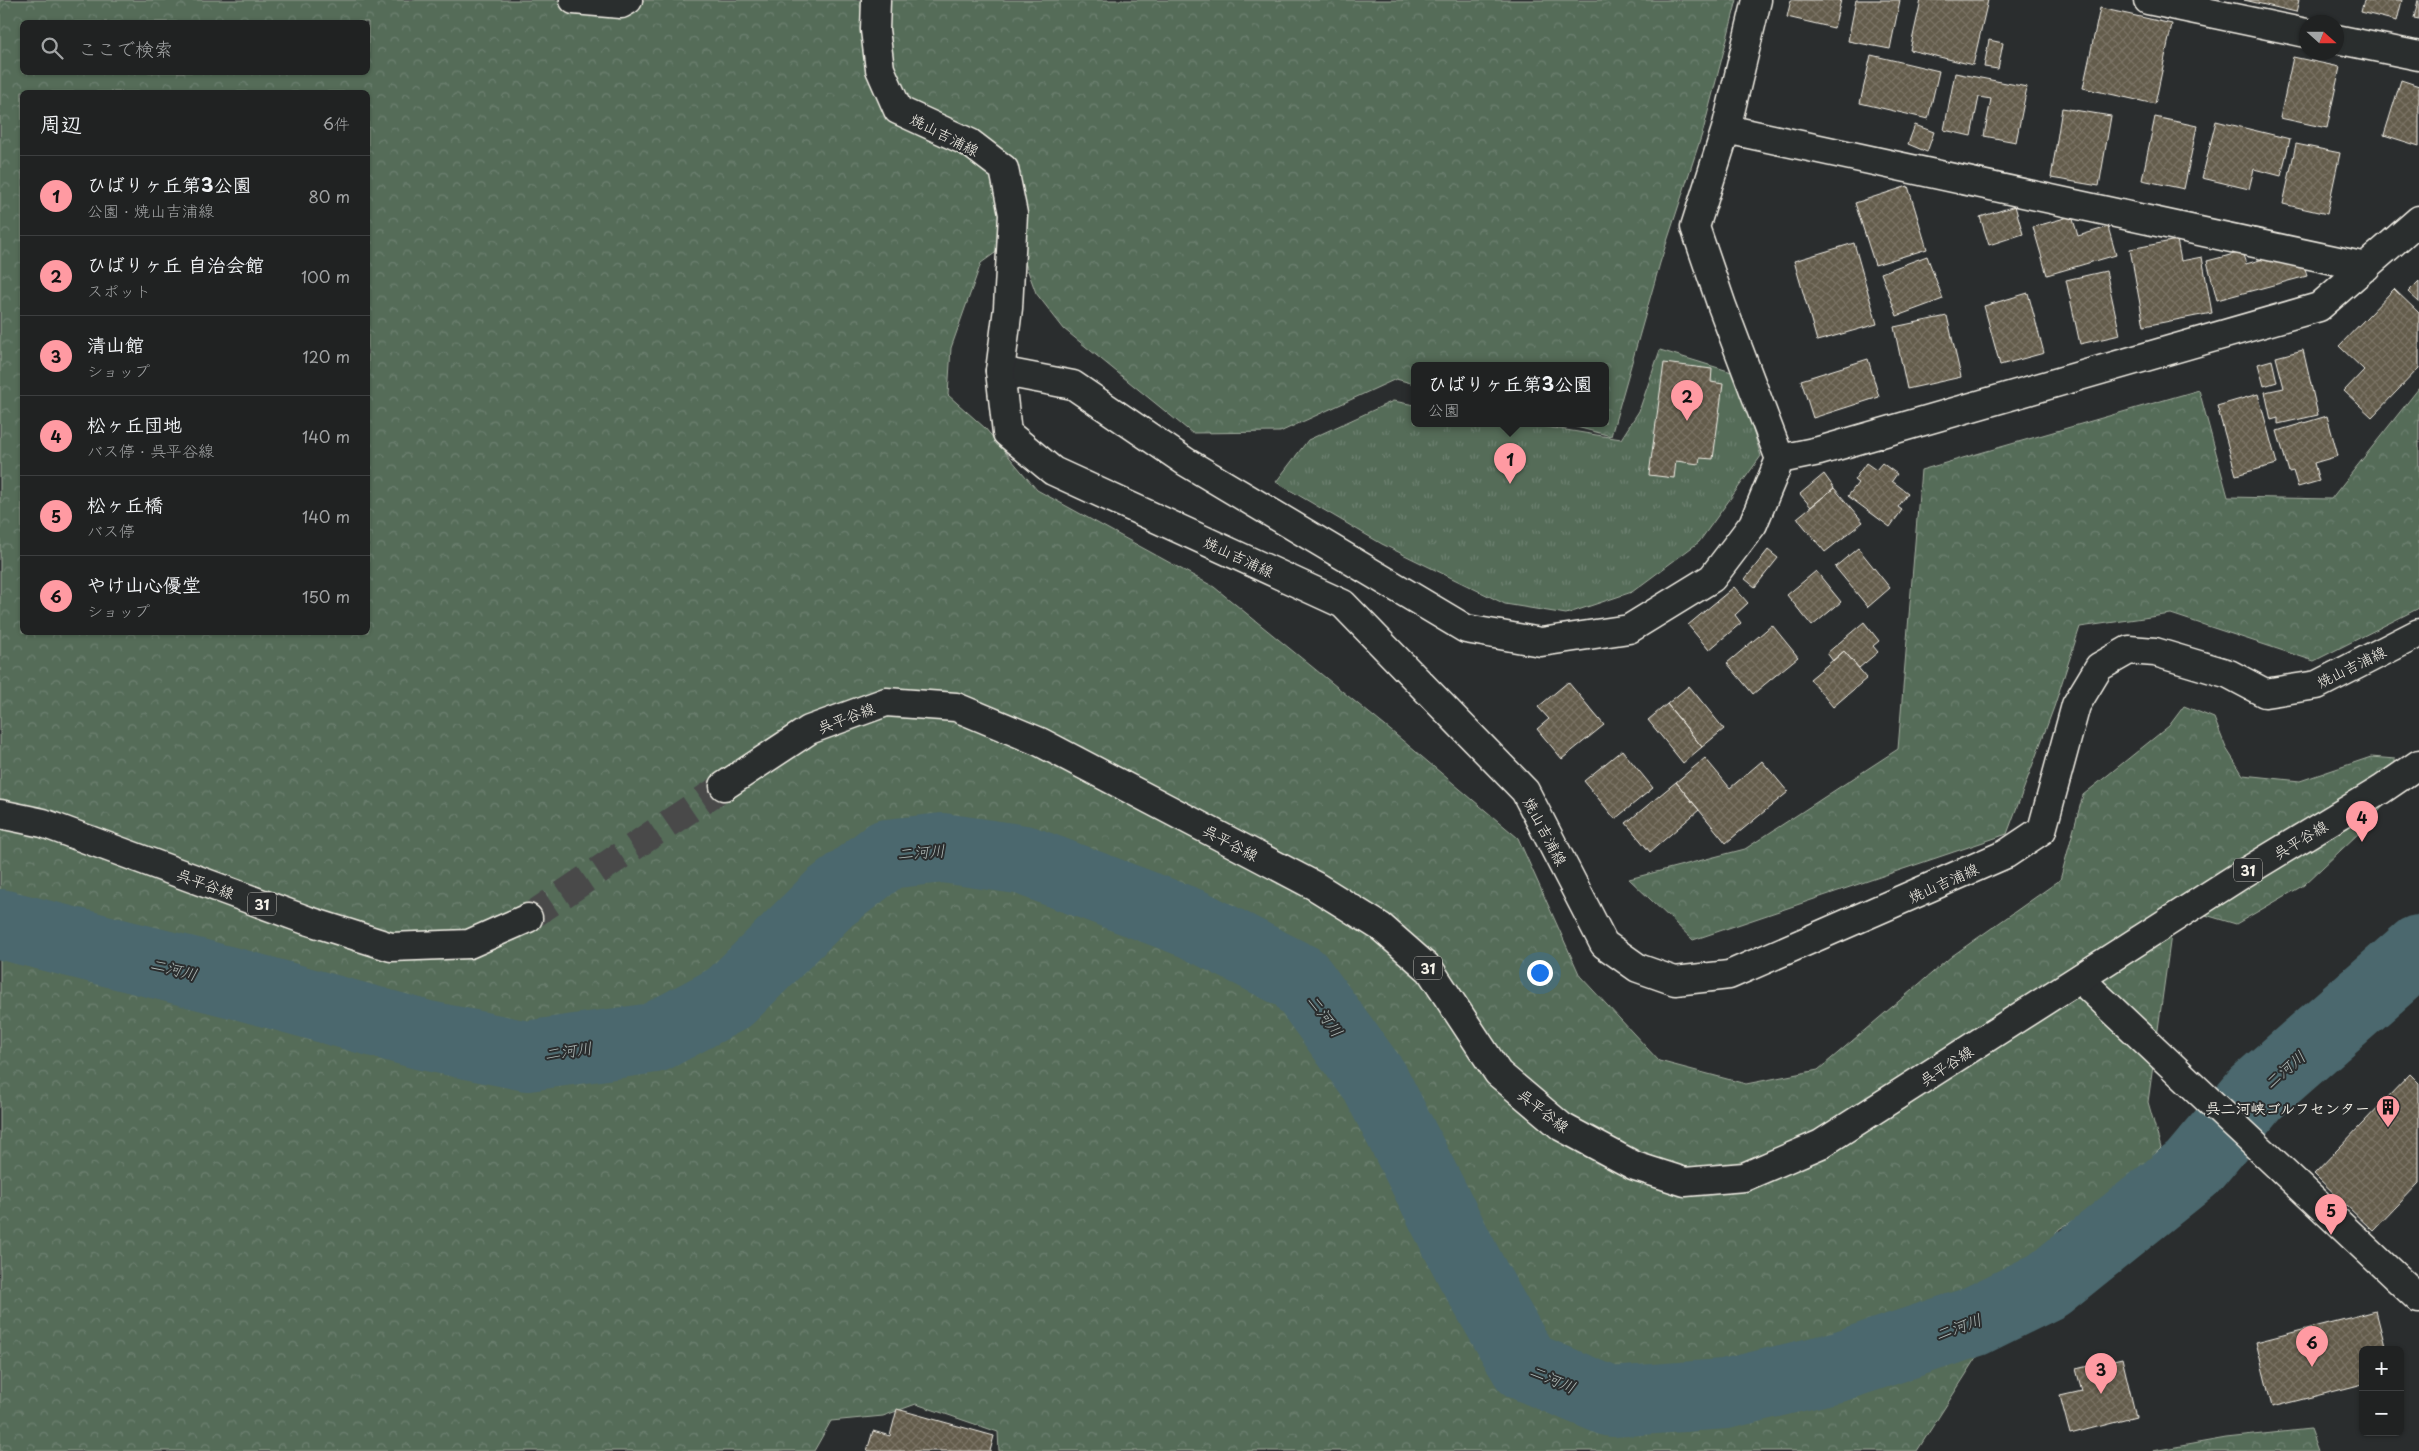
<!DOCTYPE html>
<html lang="ja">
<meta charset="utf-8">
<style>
:root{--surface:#202222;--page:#2d2f2f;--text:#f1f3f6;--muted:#a2a4a5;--line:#3d3f40;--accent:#ff9aa2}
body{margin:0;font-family:"Playpen Sans","Klee One",sans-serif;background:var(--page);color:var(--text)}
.controls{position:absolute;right:15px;bottom:15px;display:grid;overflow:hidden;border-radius:8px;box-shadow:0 1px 4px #0004}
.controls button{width:45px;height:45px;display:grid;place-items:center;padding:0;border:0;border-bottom:1px solid var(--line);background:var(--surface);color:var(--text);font:25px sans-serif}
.compass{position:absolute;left:2299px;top:15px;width:45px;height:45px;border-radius:50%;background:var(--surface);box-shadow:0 1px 4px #0004;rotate:111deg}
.you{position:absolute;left:1539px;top:972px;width:18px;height:18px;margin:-12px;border:4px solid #fff;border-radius:50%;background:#1a73e8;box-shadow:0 0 0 8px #1a73e833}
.badge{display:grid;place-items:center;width:32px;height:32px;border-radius:50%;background:var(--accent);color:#111;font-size:16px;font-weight:700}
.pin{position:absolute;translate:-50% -41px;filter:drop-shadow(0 1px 2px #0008)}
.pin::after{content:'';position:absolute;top:26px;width:18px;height:15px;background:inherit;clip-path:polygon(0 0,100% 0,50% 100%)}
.popup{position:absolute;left:1411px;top:362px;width:198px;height:65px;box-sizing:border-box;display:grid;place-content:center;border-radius:8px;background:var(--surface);filter:drop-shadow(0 1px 4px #0005);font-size:16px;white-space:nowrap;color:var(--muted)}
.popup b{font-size:19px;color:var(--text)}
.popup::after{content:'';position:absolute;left:50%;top:100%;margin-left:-10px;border:10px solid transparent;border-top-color:var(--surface)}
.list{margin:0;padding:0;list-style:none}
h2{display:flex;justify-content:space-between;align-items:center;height:65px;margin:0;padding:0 20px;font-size:21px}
h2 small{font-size:16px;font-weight:400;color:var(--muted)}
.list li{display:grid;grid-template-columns:32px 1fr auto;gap:15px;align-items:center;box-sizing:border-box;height:80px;padding:0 20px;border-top:1px solid var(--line)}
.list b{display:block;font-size:19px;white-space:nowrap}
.list p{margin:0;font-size:16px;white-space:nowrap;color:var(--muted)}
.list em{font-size:16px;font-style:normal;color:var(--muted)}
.icon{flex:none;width:28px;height:28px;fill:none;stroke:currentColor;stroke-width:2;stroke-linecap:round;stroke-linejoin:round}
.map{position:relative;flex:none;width:2419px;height:1451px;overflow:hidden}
.search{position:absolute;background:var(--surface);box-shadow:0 1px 4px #0004;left:20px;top:20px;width:350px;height:55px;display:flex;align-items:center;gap:12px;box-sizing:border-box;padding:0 18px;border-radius:8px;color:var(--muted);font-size:19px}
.panel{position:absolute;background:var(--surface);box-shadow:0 1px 4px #0004;left:20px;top:90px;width:350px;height:545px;border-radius:8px}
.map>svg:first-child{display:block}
.forest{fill:url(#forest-crowns);stroke:#a4aea0;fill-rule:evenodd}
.park{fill:url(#park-tufts);stroke:#a4aea0}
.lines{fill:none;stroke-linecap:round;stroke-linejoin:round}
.river{stroke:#4b686e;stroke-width:70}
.building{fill:url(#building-cross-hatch);stroke:#f4f1e8}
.primary-tunnel{stroke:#484a4a;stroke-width:28;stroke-dasharray:28 14;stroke-linecap:butt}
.minor-casing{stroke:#f4f1e8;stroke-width:31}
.secondary-casing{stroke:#f4f1e8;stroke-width:31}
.primary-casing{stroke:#f4f1e8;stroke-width:31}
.minor{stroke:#2a2d2e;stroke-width:28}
.secondary{stroke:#2a2d2e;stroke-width:28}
.primary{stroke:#2a2d2e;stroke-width:28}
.labels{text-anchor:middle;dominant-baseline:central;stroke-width:4;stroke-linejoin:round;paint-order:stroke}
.shield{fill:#2a2d2e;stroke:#b7b6b0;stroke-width:1}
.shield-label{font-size:14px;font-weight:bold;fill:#f4f1e8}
.street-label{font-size:15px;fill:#f4f1e8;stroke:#2a2d2e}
.poi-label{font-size:15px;font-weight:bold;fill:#f4f1e8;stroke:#2a2d2e;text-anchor:end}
.water-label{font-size:16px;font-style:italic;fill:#b0bab7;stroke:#2a2d2e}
</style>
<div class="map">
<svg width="2419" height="1451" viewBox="0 0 2419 1451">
<defs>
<pattern id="forest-crowns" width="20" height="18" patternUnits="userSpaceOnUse" patternTransform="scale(1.25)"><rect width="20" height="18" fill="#556c59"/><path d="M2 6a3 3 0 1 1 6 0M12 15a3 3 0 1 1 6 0" fill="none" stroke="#6e8171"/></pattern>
<pattern id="park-tufts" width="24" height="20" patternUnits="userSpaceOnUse" patternTransform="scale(1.25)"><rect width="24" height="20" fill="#556c59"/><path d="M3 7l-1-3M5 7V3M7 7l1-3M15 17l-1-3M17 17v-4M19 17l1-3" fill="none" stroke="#6e8171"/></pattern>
<pattern id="building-cross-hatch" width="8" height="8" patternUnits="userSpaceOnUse" patternTransform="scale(1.25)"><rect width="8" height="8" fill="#635b4b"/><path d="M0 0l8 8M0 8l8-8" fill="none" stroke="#7a7365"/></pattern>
</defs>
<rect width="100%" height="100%" fill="#2a2d2e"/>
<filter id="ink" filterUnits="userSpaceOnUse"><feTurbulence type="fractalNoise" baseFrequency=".02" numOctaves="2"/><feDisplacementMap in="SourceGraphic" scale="10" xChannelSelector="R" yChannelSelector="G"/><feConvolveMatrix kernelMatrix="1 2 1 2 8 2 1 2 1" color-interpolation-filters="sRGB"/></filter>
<g filter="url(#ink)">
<path class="forest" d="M0,0H1737L1703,131L1660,263L1611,436L1561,423H1605V365H1415V384L1396,379L1280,432L1192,433L1064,329L1036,293L1016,238L981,263L951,348L948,395L985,428L1037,490L1214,587L1396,735L1518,838L1580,976L1659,1061L1746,1084L1818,1070L1952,956L2060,880L2083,795L2169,726L2184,706L2214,718L2226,748L2243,775L2300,781L2371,757L2395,759V793L2359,833L2304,885L2236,924L2175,906L2148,1102L2161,1148L2112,1198L2059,1229L1917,1451H999L998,1432L916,1404L883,1416L831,1421L814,1451H0ZM22,22H368V72H22ZM22,92H368V632H22Z
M2419,388V608L2314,661L2171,614L2080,627L2054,707L2007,834L1693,940L1629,879L1745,849L1898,749L1921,470L2199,390L2228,497L2331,499Z
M2310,1429L2318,1451H2153L2226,1438Z"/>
<path class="park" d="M1660,350L1735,373L1761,456L1699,542L1632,592L1566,614L1505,604L1382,544L1276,482L1308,440L1393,401L1415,405V423H1523L1621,439L1639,411Z"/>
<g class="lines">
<path class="river" d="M0,924L242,985L423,1035L527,1056L654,1038L729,998L830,898L887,854L943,848L1024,860L1193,924L1299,978L1375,1082L1471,1271L1525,1366L1611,1402L1725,1394L1837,1367L1973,1322L2048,1285L2192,1169L2256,1093L2419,950"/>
</g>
<path class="building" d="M1791,0H1841L1834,28L1787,17Z
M1856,0H1900L1890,49L1848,41Z
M1921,0H1988L1973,65L1910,50Z
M2244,0H2299L2296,12Z
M2364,0H2402L2397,21L2361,12Z
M2418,0H2419V19L2414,18Z
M2100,8L2172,24L2155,104L2083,88Z
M1989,40L2003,43L1998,69L1984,67Z
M1871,55L1939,71L1928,119L1860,103Z
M2293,57L2340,67L2327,128L2280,118Z
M1955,73L2027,87L2016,142L1984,136L1991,99L1979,97L1971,136L1944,130Z
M2401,80L2419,86V146L2384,135Z
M2062,108L2111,116L2099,186L2051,178Z
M2155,117L2197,126L2184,189L2142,180Z
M2216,121L2290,139L2281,176L2254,169L2249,189L2202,178Z
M1915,125L1934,132L1927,152L1908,144Z
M2296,144L2340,153L2327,214L2283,204Z
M1908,186L1927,249L1875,265L1855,203Z
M2015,206L2023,234L1989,245L1980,217Z
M2072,216L2078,236L2108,227L2116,255L2047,275L2033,227Z
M2177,240L2181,261L2202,257L2212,313L2144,326L2130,249Z
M1854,243L1877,324L1817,341L1794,261Z
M2242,252L2246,264L2277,255L2303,260L2307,276L2217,300L2207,261Z
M1927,256L1943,299L1897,316L1881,273Z
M2106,271L2120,335L2080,344L2066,280Z
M2419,281V302L2408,292Z
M2394,289L2419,313V368L2372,417L2344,391L2364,370L2339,346Z
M2028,293L2044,353L2000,365L1984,306Z
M1947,316L1961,377L1907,389L1894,327Z
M2303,350L2318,415L2278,424V418L2271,420L2265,392L2284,388L2276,357Z
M1868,359L1879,397L1813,418L1801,380Z
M2272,360L2277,382L2264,386L2258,364Z
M1664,363L1712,369L1711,382L1723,384L1713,459L1700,458L1699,464L1676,461L1674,478L1649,475Z
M2258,394L2277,464L2236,475L2217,406Z
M2327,416L2338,456L2314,463L2319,481L2298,487L2293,471L2289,472L2277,431Z
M1866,463L1876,470L1882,463L1897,474L1892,481L1908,493L1898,507L1902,510L1890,527L1848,496L1858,483L1854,480Z
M1824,474L1834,488L1811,507L1800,494Z
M1834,488L1863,522L1825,552L1797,518Z
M1858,548L1890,588L1868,607L1835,567Z
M1768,550L1778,558L1755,587L1745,579Z
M1816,571L1841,602L1812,626L1787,595Z
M1734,587L1748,603L1735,615L1741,623L1709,650L1688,625Z
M1864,622L1879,641L1873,646L1878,652L1859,668L1844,651L1833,661L1827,653Z
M1772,625L1798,657L1753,694L1727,663Z
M1844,651L1867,678L1833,707L1810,679Z
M1568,682L1604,725L1562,759L1537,729L1549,719L1538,707Z
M1689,686L1724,729L1702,747L1667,704Z
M1667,704L1702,747L1683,763L1648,720Z
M1622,750L1653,788L1615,819L1584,781Z
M1705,758L1730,788L1762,761L1788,792L1726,843L1676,782Z
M1676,782L1699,810L1650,852L1626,823Z
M2410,1074L2419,1083V1183L2373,1231L2314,1174Z
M2376,1311L2386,1350H2363V1384L2272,1407L2256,1342Z
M2122,1358L2136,1417L2070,1434L2060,1396L2082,1391L2076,1369Z
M897,1409L994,1436L990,1451H867L873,1431L890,1436Z"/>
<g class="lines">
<path class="primary-tunnel" d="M528,918L724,786"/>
<defs>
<path id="minor" d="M2148,0L2306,33
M2336,39L2419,56
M1726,129L2366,267
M1000,371L1073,385L1186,462L1466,629L1541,642L1629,629L1712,578L1753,524L1780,459L1722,306L1695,227L1726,129L1757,0
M1780,459L1819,451L2319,307L2419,220
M2080,979L2419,1299"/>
<path id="secondary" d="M574,0L621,4L628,0
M876,0L875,30L880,69L898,110L970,143L1004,169L1013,214L1008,308L1000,371L1007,433L1053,471L1343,604L1525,791L1604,944L1638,968L1675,981L1729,975L2006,854L2042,830L2076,705L2099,667L2129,650L2155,652L2229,674L2265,693L2317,685L2419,633"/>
<path id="primary" d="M724,786L809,730L886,702L956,707L1040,742L1315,886L1381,927L1430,970L1498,1073L1562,1127L1635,1166L1685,1182L1744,1177L1821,1144L2244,873L2381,790L2419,764
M0,814L43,823L306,920L391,947L469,944L528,918"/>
</defs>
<use href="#minor" class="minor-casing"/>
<use href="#secondary" class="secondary-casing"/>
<use href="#primary" class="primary-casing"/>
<use href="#minor" class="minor"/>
<use href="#secondary" class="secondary"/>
<use href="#primary" class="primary"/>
</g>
</g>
<defs>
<symbol id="building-pin" viewBox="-11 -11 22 30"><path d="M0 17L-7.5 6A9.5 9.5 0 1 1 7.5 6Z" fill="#ff9aa2" stroke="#2a2d2e"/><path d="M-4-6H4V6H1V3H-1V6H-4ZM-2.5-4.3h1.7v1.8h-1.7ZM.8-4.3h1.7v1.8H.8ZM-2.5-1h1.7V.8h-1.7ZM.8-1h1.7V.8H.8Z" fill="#111"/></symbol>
</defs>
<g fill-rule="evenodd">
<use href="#building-pin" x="2374" y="1093" width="28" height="38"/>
</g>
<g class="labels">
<g class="shield">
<rect x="2234" y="858.5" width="28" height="23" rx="4"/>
<rect x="248" y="892.5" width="28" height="23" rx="4"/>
<rect x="1414" y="956.5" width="28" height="23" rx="4"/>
</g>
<g class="shield-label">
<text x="2248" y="870">31</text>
<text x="262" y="904">31</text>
<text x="1428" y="968">31</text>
</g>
<g class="street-label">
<text transform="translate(945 134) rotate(27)">焼山吉浦線</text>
<text transform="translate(1239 556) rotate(25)">焼山吉浦線</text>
<text transform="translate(2351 666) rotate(-26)">焼山吉浦線</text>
<text transform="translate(846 717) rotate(-21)">呉平谷線</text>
<text transform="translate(1546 831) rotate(62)">焼山吉浦線</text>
<text transform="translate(2300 839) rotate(-31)">呉平谷線</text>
<text transform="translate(1231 842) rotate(28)">呉平谷線</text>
<text transform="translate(1943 882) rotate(-24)">焼山吉浦線</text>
<text transform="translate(206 883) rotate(20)">呉平谷線</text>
<text transform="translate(1946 1065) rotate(-33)">呉平谷線</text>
<text transform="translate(1544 1110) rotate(38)">呉平谷線</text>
</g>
<g class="poi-label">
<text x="2370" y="1107">呉二河峡ゴルフセンター</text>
</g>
<g class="water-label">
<text transform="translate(921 851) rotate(-4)">二河川</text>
<text transform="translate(174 968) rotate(14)">二河川</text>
<text transform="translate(1326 1015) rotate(54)">二河川</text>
<text transform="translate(568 1050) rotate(-8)">二河川</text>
<text transform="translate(2284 1069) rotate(-41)">二河川</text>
<text transform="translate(1958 1326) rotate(-20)">二河川</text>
<text transform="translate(1553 1378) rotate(23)">二河川</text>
</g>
</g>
</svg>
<div class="controls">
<button>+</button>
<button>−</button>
</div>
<svg class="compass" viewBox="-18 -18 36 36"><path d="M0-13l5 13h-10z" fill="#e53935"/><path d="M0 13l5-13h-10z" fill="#a2a4a5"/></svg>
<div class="you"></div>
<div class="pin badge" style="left:1510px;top:484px">1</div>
<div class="popup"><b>ひばりヶ丘第3公園</b>公園</div>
<div class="pin badge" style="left:1687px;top:421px">2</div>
<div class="pin badge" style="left:2101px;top:1394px">3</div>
<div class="pin badge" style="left:2362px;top:842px">4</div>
<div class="pin badge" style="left:2331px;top:1235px">5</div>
<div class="pin badge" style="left:2312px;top:1367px">6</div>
<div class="search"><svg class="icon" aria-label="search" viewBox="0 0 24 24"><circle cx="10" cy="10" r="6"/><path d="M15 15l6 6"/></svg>ここで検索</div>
<section class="panel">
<h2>周辺<small>6件</small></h2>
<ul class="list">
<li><span class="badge">1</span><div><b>ひばりヶ丘第3公園</b><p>公園 · 焼山吉浦線</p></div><em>80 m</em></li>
<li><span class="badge">2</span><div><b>ひばりヶ丘 自治会館</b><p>スポット</p></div><em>100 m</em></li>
<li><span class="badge">3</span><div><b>清山館</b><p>ショップ</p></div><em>120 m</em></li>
<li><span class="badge">4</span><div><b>松ヶ丘団地</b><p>バス停 · 呉平谷線</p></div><em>140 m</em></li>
<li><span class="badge">5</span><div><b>松ヶ丘橋</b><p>バス停</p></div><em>140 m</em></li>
<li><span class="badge">6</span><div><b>やけ山心優堂</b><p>ショップ</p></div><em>150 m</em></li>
</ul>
</section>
</div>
